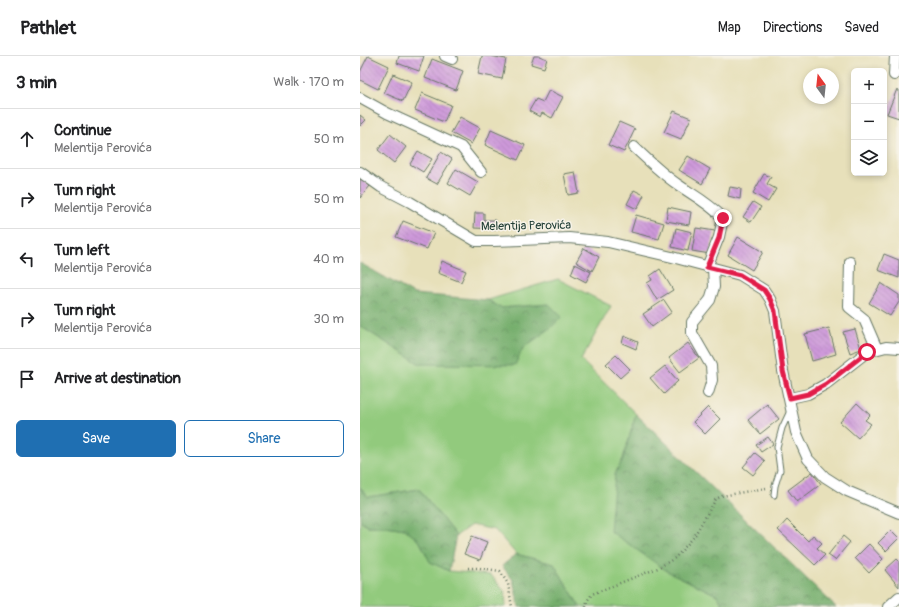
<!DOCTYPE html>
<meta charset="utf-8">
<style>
:root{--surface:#fff;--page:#f2f2f2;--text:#202124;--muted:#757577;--line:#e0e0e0;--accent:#1f6fb2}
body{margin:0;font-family:Pangolin,sans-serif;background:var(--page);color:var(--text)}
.controls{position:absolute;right:12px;top:12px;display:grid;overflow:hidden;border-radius:6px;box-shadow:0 2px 6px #0003}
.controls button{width:36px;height:36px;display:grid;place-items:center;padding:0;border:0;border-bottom:1px solid var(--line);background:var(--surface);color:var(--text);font:20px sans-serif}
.compass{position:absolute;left:443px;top:12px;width:36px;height:36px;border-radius:50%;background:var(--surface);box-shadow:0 2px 6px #0003;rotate:345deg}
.stop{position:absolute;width:12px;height:12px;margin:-9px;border:3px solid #e11d48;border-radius:50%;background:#fff}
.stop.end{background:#e11d48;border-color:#fff;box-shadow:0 1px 4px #0008}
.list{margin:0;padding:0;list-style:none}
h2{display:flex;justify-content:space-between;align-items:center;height:52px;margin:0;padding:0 16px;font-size:17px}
h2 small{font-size:13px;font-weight:400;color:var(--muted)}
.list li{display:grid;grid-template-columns:26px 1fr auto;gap:12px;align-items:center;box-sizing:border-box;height:60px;padding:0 16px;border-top:1px solid var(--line)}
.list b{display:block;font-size:15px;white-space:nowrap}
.list p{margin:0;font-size:13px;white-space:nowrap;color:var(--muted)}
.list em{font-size:13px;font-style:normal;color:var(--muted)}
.actions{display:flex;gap:8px;padding:12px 16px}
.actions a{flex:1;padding:9px 0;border:1px solid var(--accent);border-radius:6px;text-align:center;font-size:14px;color:var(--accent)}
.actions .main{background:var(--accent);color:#fff}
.icon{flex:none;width:22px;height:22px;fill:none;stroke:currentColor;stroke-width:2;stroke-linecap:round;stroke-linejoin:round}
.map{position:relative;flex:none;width:539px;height:551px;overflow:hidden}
header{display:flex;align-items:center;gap:24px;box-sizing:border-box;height:56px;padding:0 20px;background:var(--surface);border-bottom:1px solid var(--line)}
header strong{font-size:19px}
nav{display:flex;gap:22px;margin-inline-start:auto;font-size:14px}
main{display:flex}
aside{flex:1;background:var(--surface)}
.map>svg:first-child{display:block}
.grass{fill:#92ca7d;stroke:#588458}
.forest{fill:url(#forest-crowns);stroke:#4a7650}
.building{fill:url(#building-back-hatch)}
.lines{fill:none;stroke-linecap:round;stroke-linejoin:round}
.service-casing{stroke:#657663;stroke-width:7}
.minor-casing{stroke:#657663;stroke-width:12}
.path{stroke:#657663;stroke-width:2.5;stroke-dasharray:1 3;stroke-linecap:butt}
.service{stroke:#fff;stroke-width:5}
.minor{stroke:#fff;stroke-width:10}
.route{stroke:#e11d48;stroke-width:5}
.labels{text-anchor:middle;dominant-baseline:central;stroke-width:3;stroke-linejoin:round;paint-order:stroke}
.street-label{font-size:12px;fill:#1f3d34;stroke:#f7f3e8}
</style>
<header>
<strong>Pathlet</strong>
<nav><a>Map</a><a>Directions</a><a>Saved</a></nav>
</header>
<main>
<aside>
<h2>3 min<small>Walk · 170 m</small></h2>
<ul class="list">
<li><svg class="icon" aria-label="ahead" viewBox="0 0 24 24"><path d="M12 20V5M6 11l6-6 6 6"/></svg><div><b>Continue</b><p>Melentija Perovića</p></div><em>50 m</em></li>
<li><svg class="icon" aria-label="right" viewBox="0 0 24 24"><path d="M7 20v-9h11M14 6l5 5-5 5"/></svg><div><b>Turn right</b><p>Melentija Perovića</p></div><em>50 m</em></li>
<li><svg class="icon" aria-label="left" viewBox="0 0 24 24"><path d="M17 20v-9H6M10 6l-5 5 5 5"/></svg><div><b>Turn left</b><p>Melentija Perovića</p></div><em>40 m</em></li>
<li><svg class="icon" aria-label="right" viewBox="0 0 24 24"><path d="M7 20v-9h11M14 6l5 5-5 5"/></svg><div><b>Turn right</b><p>Melentija Perovića</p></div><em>30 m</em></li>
<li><svg class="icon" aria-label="arrive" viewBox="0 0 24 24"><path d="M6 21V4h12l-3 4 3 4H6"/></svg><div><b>Arrive at destination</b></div></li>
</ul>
<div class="actions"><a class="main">Save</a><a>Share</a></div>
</aside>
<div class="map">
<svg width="539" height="551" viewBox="0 0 539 551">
<defs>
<pattern id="forest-crowns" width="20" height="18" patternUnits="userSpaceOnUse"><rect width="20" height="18" fill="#75ae6c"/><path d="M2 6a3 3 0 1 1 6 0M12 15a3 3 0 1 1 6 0" fill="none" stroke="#5f8f5a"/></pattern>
<pattern id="building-back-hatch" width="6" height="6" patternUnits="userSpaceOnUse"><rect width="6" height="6" fill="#ce99da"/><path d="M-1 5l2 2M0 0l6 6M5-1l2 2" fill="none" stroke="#a77eb2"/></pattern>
</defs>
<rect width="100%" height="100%" fill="#f7f3e8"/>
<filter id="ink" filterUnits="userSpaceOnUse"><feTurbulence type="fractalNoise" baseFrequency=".025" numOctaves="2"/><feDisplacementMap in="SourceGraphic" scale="8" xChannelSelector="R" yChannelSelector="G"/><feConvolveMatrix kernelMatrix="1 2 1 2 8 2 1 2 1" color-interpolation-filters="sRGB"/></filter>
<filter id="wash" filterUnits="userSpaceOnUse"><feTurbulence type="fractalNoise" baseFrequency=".012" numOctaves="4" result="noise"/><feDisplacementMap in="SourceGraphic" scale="16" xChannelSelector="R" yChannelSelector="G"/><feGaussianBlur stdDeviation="0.9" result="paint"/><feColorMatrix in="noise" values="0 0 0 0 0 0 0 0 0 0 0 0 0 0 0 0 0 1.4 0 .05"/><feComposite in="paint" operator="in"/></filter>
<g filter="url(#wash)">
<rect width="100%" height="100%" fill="#e7e0ba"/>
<path class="grass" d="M198,223L251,250L221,304L276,358L263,403L255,418L307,515L357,539L364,551H220L194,508L156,498L135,474L111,469L96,480L59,433L8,441L0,431V270L60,308L163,292L188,274L189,248L141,252L128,244Z
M0,465L8,470H26L45,473L60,486L71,506L89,515L131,519L145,536L146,551H0Z"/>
<path class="forest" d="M0,207L54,238L128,244L141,252L189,248L202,261L188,274L163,292L155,309L60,308L0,270Z
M276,358L476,551H364L357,539L307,515L250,475L255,418L263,403Z
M0,431L8,441L59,433L96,480L89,515L70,506L60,486L45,473L26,470H8L0,464Z
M156,498L194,508L220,551H159L153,524L142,510Z"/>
<g id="blocks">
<path class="building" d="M8,0L29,10L18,33L0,24V16Z
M39,0H64L59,15L37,7Z
M122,0H130L146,3L142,23L118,18Z
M174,0H179L187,3L184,12L171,8Z
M72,3L103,15L96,34L65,22Z
M33,18L52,26L43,45L24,37Z
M537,33L539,34V62L527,58Z
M189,34L203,41L192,62L182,57L180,61L169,55L176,43L183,46Z
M62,37L91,49L84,66L55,54Z
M314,55L331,62L321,83L304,76Z
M0,59L6,64L0,70Z
M100,61L120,72L111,88L91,77Z
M259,66L275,73L264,96L248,89Z
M131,74L165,89L158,104L125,89Z
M30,78L46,91L34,107L18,94Z
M58,95L72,103L63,116L50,108Z
M81,96L92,103L77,128L66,122Z
M328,100L350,113L342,128L319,114Z
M96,113L118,126L110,140L88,127Z
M215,116L219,137L208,139L204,118Z
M404,118L411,121L407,128L416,133L408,146L393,137Z
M0,122L10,130L0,142Z
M370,131L381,133L380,143L368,140Z
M274,134L284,139L277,153L267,148Z
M393,146L401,151L391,166L383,161Z
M308,151L331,156L329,169L306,165Z
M115,157H124V164H136V173L114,172Z
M276,159L304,167L299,183L271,176Z
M43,165L74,177L67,193L36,181Z
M316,172L332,176L328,195L312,191Z
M336,172L355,175L350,198L332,195Z
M378,181L403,196L392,214L368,199Z
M224,192L239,201L232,215L216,206Z
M524,198L539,204V222L518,214Z
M82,205L106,215L101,226L78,217Z
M215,208L231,216L226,226L211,218Z
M300,213L313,234L297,244L287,227L292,224L290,220Z
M521,227L539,239V246L530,260L509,247Z
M304,244L312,256L292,271L283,258Z
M469,272L476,298L452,305L445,278Z
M495,273L501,293L490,297L483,276Z
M264,280L278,286L276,293L262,287Z
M328,287L339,302L320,316L309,302Z
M256,299L270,313L260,322L246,308Z
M305,310L318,325L304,338L290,322Z
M497,347L510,359L505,364L511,368L498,382L480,366Z
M407,348L419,363L400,378L388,364Z
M348,351L360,363L345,378L333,366Z
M408,381L413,388L401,396L396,389Z
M395,397L405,405L393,419L383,411Z
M452,416L461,428L437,446L428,434Z
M427,464L448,485L453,479L462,487L457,492L465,499L455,509L418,474Z
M531,474L539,482L526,495L518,487Z
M112,480L127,486L120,504L104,498Z
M483,480L490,486L475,504L468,499Z
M509,488L523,503L509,517L495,502Z
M537,503L539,505V531L525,514Z"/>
</g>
</g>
<g filter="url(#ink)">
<use href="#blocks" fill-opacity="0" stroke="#657663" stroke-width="1"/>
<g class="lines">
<defs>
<path id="service" d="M414,439L415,430L420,414L417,391L422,372L430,355"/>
<path id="minor" d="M85,0L92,3
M534,19L535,0
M0,42L27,57L101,91L121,116
M274,91C288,104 301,117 317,128C333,139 349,147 363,162L359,181L347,211
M0,116L21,131L50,146L116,185H134L209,182L248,186L312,201L380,219L404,234L410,243L415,255L423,315L436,376L448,403L465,421L487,435L539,457
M490,206L489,251L504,263L517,293
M348,337L352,324L351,310L332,277V266L350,244L354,231L353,212
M430,342L448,338L466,328L507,296L526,291L539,292
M528,551L539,541"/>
</defs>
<use href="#service" class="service-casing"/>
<use href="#minor" class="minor-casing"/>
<path class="path" d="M108,512H120L140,515L148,528L152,551
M226,551L227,545L232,538L298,512L315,502L333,482L356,443L362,440L406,432"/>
<use href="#service" class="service"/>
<use href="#minor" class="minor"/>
</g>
</g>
<g class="lines" filter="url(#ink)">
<path class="route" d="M363,162L359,182L347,211L380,219L404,234L410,243L415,255L423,315L430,342L448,338L466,328L507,296"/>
</g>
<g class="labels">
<g class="street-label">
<text transform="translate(166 170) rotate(-1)">Melentija Perovića</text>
</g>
</g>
</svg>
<div class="controls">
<button>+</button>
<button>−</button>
<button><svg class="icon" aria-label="layers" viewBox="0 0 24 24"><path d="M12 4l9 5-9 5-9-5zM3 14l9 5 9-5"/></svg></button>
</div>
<svg class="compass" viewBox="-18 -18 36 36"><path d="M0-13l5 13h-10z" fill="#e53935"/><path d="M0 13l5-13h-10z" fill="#757577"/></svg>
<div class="stop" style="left:507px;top:296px"></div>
<div class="stop end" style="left:363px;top:162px"></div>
</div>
</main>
